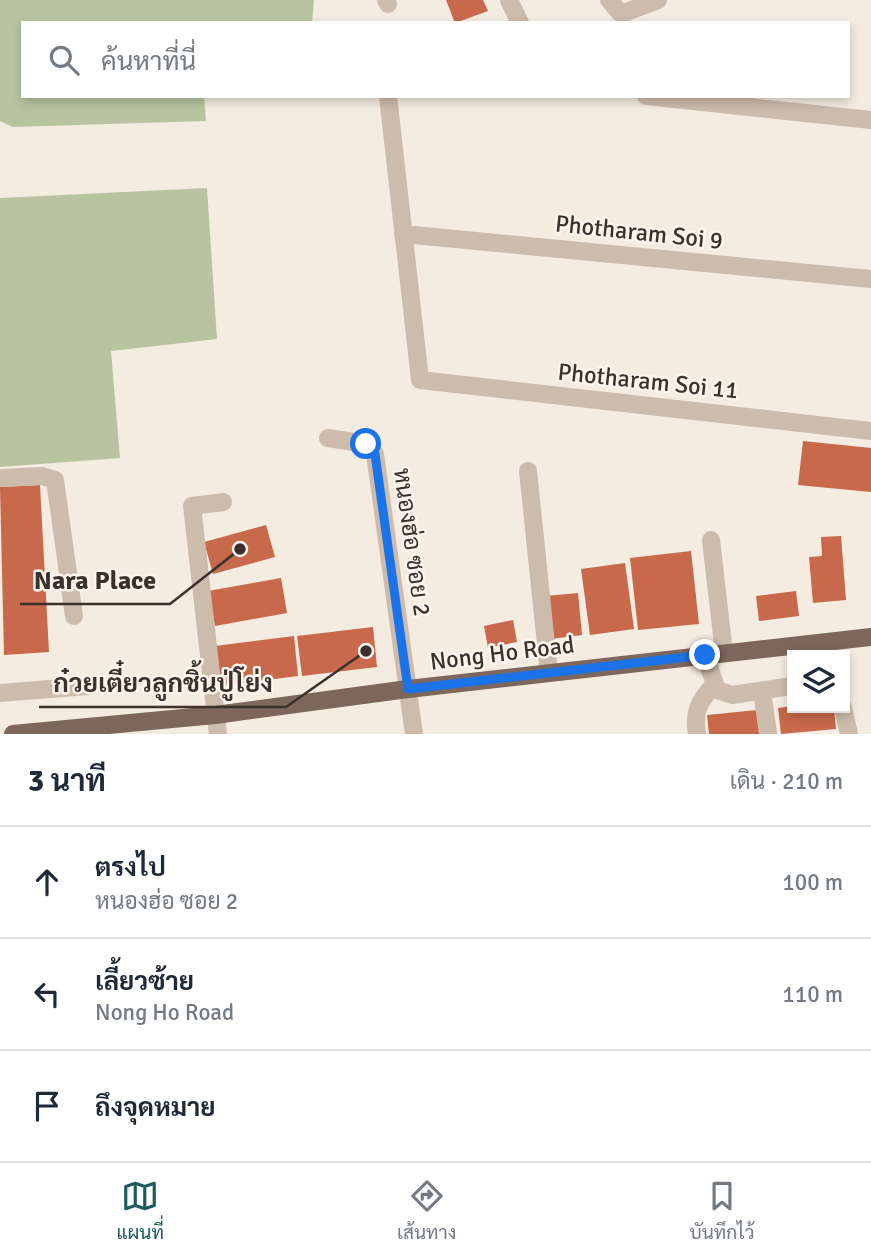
<!DOCTYPE html>
<html lang="th">
<meta charset="utf-8">
<style>
:root{--surface:#fff;--page:#f6f6f7;--text:#1f2937;--muted:#747a83;--line:#e0e1e3;--accent:#1f5a5e}
body{margin:0;font-family:Signika,Sarabun,sans-serif;background:var(--page);color:var(--text)}
.controls{position:absolute;right:21px;bottom:21px;display:grid;overflow:hidden;border-radius:0px;box-shadow:0 4px 10px #0003}
.controls button{width:63px;height:63px;display:grid;place-items:center;padding:0;border:0;border-bottom:2px solid var(--line);background:var(--surface);color:var(--text);font:35px sans-serif}
.stop{position:absolute;width:21px;height:21px;margin:-16px;border:5px solid #1a73e8;border-radius:50%;background:#fff}
.stop.end{background:#1a73e8;border-color:#fff;box-shadow:0 2px 7px #0008}
.list{margin:0;padding:0;list-style:none}
h2{display:flex;justify-content:space-between;align-items:center;height:91px;margin:0;padding:0 28px;font-size:30px}
h2 small{font-size:23px;font-weight:400;color:var(--muted)}
.list li{display:grid;grid-template-columns:46px 1fr auto;gap:21px;align-items:center;box-sizing:border-box;height:112px;padding:0 28px;border-top:2px solid var(--line)}
.list b{display:block;font-size:26px;white-space:nowrap}
.list p{margin:0;font-size:23px;white-space:nowrap;color:var(--muted)}
.list em{font-size:23px;font-style:normal;color:var(--muted)}
.icon{flex:none;width:38px;height:38px;fill:none;stroke:currentColor;stroke-width:2;stroke-linecap:round;stroke-linejoin:round}
.map{position:relative;flex:none;width:871px;height:734px;overflow:hidden}
.search{position:absolute;background:var(--surface);box-shadow:0 4px 10px #0003;left:21px;right:21px;top:21px;height:77px;display:flex;align-items:center;gap:18px;box-sizing:border-box;padding:0 24px;border-radius:0px;color:var(--muted);font-size:26px}
.sheet{height:427px;background:var(--surface)}
nav{display:flex;justify-content:space-around;align-items:center;box-sizing:border-box;height:98px;border-top:2px solid var(--line);background:var(--surface);font-size:19px;color:var(--muted)}
nav a{display:grid;justify-items:center;gap:4px}
nav .on{color:var(--accent)}
.map>svg:first-child{display:block}
.green{fill:#b8c4a0}
.building{fill:#c8694b}
.lines{fill:none;stroke-linecap:round;stroke-linejoin:round}
.minor{stroke:#cdbbac;stroke-width:18}
.major{stroke:#7d675c;stroke-width:18}
.route{stroke:#1a73e8;stroke-width:9}
.labels{text-anchor:middle;dominant-baseline:central;stroke-width:5;stroke-linejoin:round;paint-order:stroke}
.street-label{font-size:24px;fill:#3b302b;stroke:#fbf5ee}
.leader{fill:none;stroke:#3b302b;stroke-width:2.5}
.callout-dot{fill:#3b302b;stroke:#fbf5ee;stroke-width:2.5}
.callout-label{font-size:26px;text-anchor:middle;font-weight:bold;fill:#3b302b;stroke:#fbf5ee;stroke-width:5;stroke-linejoin:round;paint-order:stroke}
</style>
<div class="map">
<svg width="871" height="734" viewBox="0 0 871 734">
<rect width="100%" height="100%" fill="#f4ebe1"/>
<path class="green" d="M0,0H314L312,23H23V96H204L206,121L13,127L0,121Z
M207,188L217,339L111,351L120,458L0,467V198Z"/>
<path class="building" d="M446,0H483L488,11L455,23Z
M803,441L871,448V492L798,485Z
M40,485L49,652L4,655L0,487Z
M266,525L275,557L213,574L204,542Z
M841,536L846,600L813,603L809,557L822,556L821,537Z
M691,551L699,624L638,630L630,558Z
M625,563L634,629L590,635L581,569Z
M281,578L287,613L215,626L208,591Z
M796,591L799,616L759,621L756,596Z
M578,593L582,635L550,639L546,596Z
M513,620L517,642L488,648L484,626Z
M373,627L377,667L302,676L297,636Z
M294,636L298,676L220,686L215,646Z
M792,706L834,708L836,729L781,734L778,708Z
M757,710L760,734H709L707,715Z"/>
<g class="lines">
<path class="minor" d="M386,0L388,4
M509,0L520,23
M609,0L621,14L658,0
M388,96L420,380L871,431
M646,96L871,120
M403,234L871,279
M328,438L366,444L375,454L414,734
M528,471L549,673
M0,478L42,476L55,480L74,616
M711,540L724,653
M705,655L717,690L732,695L792,686
M762,691L768,734
M0,693L88,686
M843,708L849,734
M218,734L192,506L223,502
M697,734C693,713 699,701 713,686"/>
<path class="major" d="M13,734L215,715L408,689L871,637"/>
</g>
<g class="lines">
<path class="route" d="M366,444L375,454L408,689L705,655"/>
</g>
<g class="labels">
<g class="street-label">
<text transform="translate(639 232) rotate(6)">Photharam Soi 9</text>
<text transform="translate(648 381) rotate(6)">Photharam Soi 11</text>
<text transform="translate(412 542) rotate(82)">หนองฮ่อ ซอย 2</text>
<text transform="translate(502 653) rotate(-7)">Nong Ho Road</text>
</g>
</g>
<path class="leader" d="M240 549L170 604H20M366 651L286 707H39"/>
<g class="callout-dot">
<circle cx="240" cy="549" r="7"/>
<circle cx="366" cy="651" r="7"/>
</g>
<g class="callout-label">
<text x="95" y="589">Nara Place</text>
<text x="163" y="692">ก๋วยเตี๋ยวลูกชิ้นปู่โย่ง</text>
</g>
</svg>
<div class="controls">
<button><svg class="icon" aria-label="layers" viewBox="0 0 24 24"><path d="M12 4l9 5-9 5-9-5zM3 14l9 5 9-5"/></svg></button>
</div>
<div class="stop" style="left:366px;top:444px"></div>
<div class="stop end" style="left:705px;top:655px"></div>
<div class="search"><svg class="icon" aria-label="search" viewBox="0 0 24 24"><circle cx="10" cy="10" r="6"/><path d="M15 15l6 6"/></svg>ค้นหาที่นี่</div>
</div>
<section class="sheet">
<h2>3 นาที<small>เดิน · 210 m</small></h2>
<ul class="list">
<li><svg class="icon" aria-label="ahead" viewBox="0 0 24 24"><path d="M12 20V5M6 11l6-6 6 6"/></svg><div><b>ตรงไป</b><p>หนองฮ่อ ซอย 2</p></div><em>100 m</em></li>
<li><svg class="icon" aria-label="left" viewBox="0 0 24 24"><path d="M17 20v-9H6M10 6l-5 5 5 5"/></svg><div><b>เลี้ยวซ้าย</b><p>Nong Ho Road</p></div><em>110 m</em></li>
<li><svg class="icon" aria-label="arrive" viewBox="0 0 24 24"><path d="M6 21V4h12l-3 4 3 4H6"/></svg><div><b>ถึงจุดหมาย</b></div></li>
</ul>
</section>
<nav>
<a class="on"><svg class="icon" aria-label="map" viewBox="0 0 24 24"><path d="M3 6l6-2 6 2 6-2v14l-6 2-6-2-6 2zM9 4v14M15 6v14"/></svg>แผนที่</a>
<a><svg class="icon" aria-label="directions" viewBox="0 0 24 24"><path d="M12 3l9 9-9 9-9-9zM9 14v-3h6M13 9l2 2-2 2"/></svg>เส้นทาง</a>
<a><svg class="icon" aria-label="saved" viewBox="0 0 24 24"><path d="M7 4h10v16l-5-4-5 4z"/></svg>บันทึกไว้</a>
</nav>
